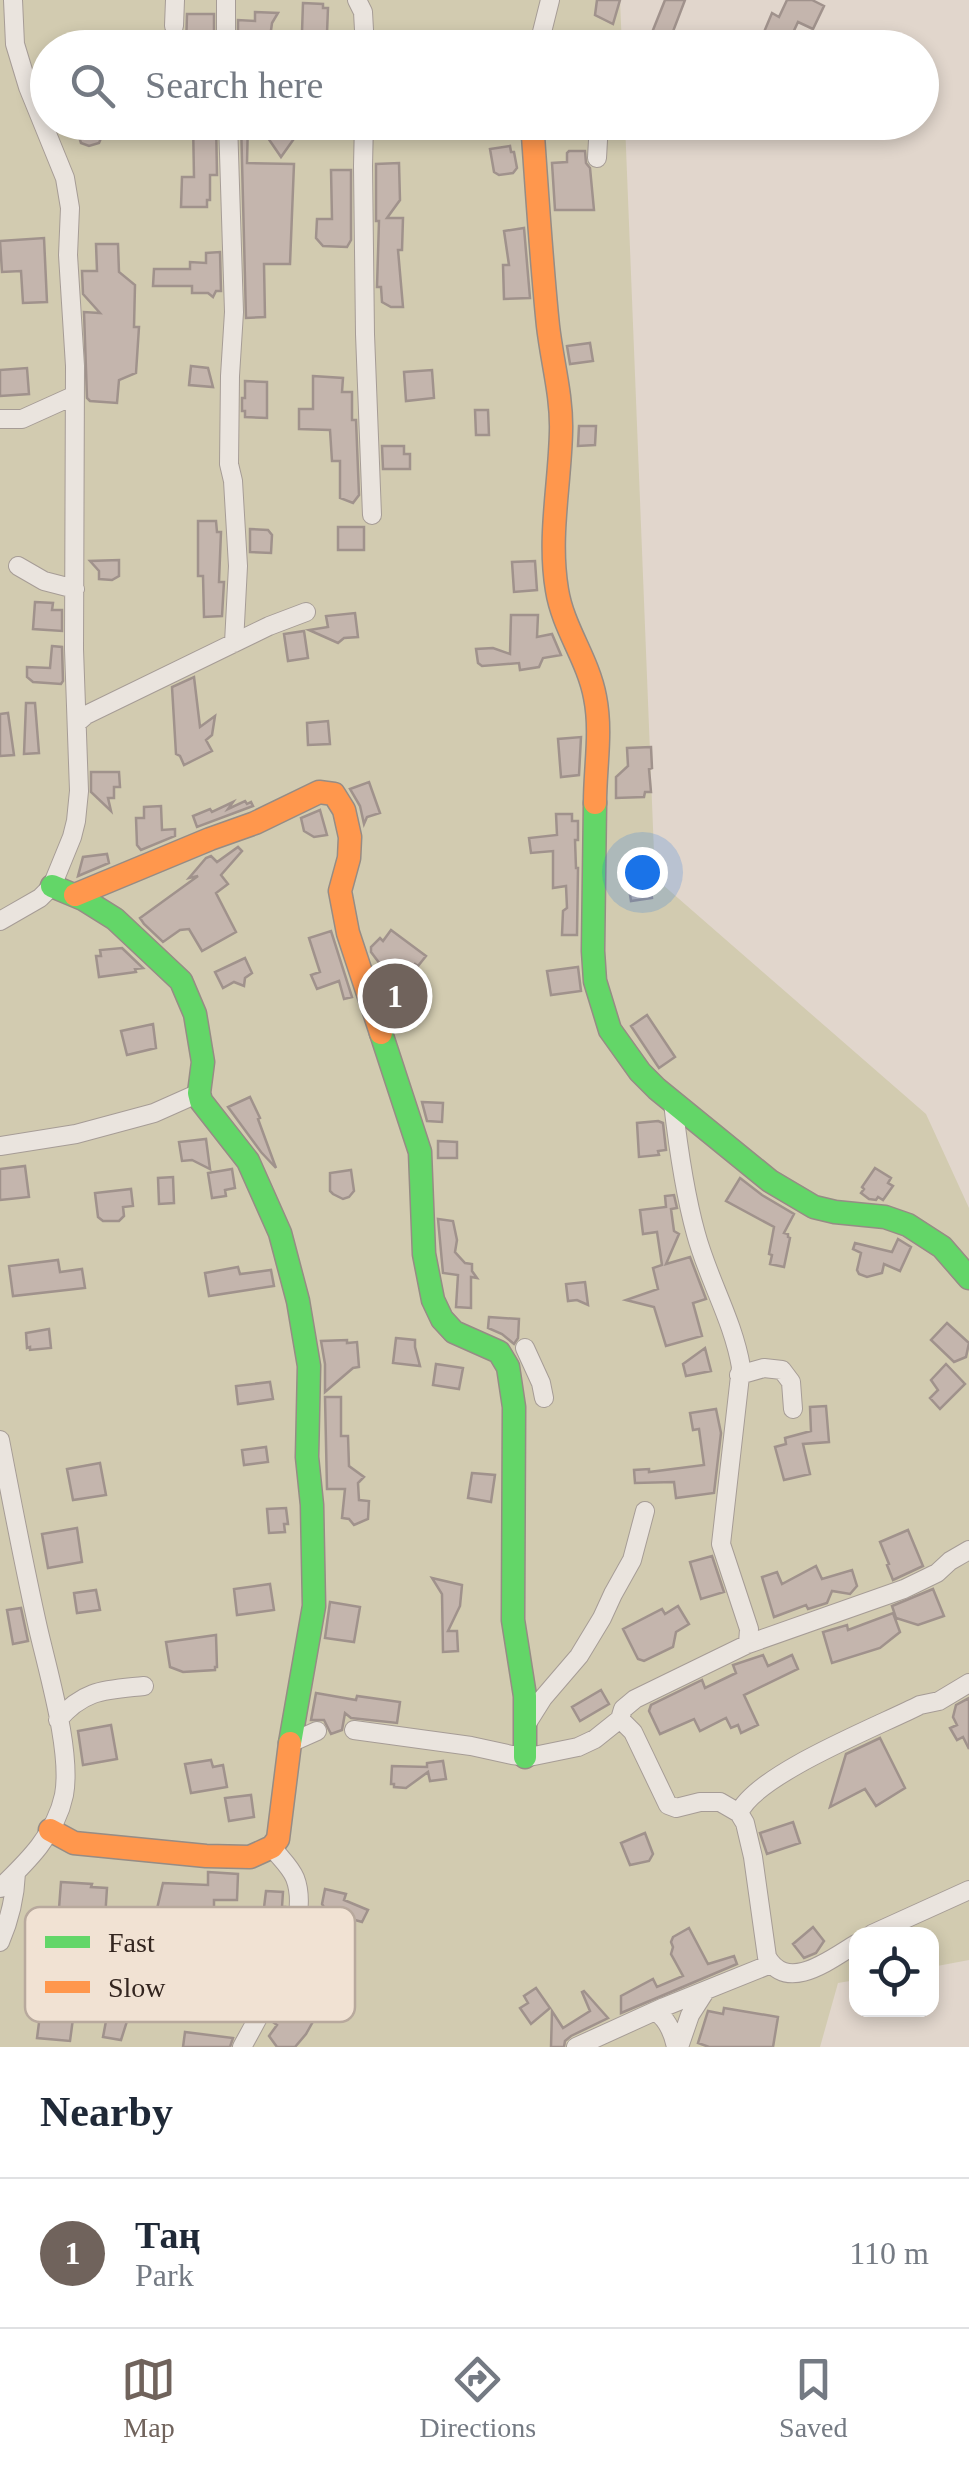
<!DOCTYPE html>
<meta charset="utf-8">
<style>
:root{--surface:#fff;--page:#f2f2f3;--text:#1f2937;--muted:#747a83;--line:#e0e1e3;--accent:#70635c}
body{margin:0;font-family:Georgia,serif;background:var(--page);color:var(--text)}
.controls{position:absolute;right:30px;bottom:30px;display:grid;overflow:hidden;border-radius:20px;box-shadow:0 5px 15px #0003}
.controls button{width:90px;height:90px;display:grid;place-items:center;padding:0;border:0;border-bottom:2px solid var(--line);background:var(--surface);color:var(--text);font:50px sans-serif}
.you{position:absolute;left:642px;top:872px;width:35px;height:35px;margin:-25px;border:8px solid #fff;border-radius:50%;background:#1a73e8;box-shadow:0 0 0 15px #1a73e833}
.badge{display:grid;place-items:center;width:65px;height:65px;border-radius:50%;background:var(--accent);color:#fff;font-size:32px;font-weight:700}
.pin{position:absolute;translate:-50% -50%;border:5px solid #fff;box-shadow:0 2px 10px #0006}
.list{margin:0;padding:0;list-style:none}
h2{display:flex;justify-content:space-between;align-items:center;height:130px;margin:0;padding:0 40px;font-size:42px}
h2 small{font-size:32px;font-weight:400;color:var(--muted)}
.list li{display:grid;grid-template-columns:65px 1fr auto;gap:30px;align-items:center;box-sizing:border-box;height:150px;padding:0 40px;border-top:2px solid var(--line)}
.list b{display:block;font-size:38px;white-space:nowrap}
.list p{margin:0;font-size:32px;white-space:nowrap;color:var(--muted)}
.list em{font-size:32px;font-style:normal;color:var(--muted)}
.icon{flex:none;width:55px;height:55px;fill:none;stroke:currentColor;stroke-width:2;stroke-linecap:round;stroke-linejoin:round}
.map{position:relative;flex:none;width:969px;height:2047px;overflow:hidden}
.search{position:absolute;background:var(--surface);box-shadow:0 5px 15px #0003;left:30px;right:30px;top:30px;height:110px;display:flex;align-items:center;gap:25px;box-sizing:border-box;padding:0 35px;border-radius:55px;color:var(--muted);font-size:38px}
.sheet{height:280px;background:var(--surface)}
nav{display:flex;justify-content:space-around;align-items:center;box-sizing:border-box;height:140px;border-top:2px solid var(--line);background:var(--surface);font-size:28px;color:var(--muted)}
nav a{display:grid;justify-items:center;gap:5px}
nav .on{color:var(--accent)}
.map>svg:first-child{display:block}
.green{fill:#d2cbb0}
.building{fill:#c4b5ad;stroke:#a0928c;stroke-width:2.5}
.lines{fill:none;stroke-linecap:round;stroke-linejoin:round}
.street-casing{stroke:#a69c96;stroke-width:20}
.fast-casing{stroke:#968c85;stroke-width:25}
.slow-casing{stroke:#968c85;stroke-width:25}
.street{stroke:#eae4de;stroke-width:18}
.fast{stroke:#63d668;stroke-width:22}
.slow{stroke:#ff974d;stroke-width:22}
.key{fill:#f1e2d3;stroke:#b8a99d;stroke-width:2.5}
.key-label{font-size:28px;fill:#33251f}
</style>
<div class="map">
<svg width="969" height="2047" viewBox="0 0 969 2047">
<rect width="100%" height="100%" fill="#e1d6cc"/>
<path class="green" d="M0,0H620L622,47L48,48V122L625,123L655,878L926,1114L969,1208V1960L932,1967V1934H856V1980L838,1983L820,2047H0Z"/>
<path class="building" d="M597,0H620L613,24L595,15Z
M665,0H685L669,42L651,35Z
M787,0H812L824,6L813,29L798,22L791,37L778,38L764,32L772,13L779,17Z
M303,3L323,4V8H328L327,33L302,32Z
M255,12L278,13L272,23L270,38L249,42L238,36V20L255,21Z
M187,14H214V48H186Z
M74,122H98L102,136L99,143L89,146L81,143Z
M193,122H216L217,175H210V200H207V207H181L182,177H194Z
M241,122H248L247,163L294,164L290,264H264L265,317L246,318Z
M257,122H344L342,137L298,133L281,157Z
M510,146L511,152H514L517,168L513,173L499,175L494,172L490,149Z
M569,151H585L586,163L590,168L594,210H555L552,163L567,162V153Z
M399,163L400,200L387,218H403L402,250H398L403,307H391L382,302L381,287H377L379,221H376V164Z
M331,170H351V240L347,247L323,246L316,238L317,219H332Z
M524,228L530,298L504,299L503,265H509L504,231Z
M44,238L47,302L23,303L21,271L2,272L0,241Z
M96,244H118L119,272L135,285L134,327H139L136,373L119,380L117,403L90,401L87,398L84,312L100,313L83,294L82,271H97Z
M220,252L221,291H216L213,297L208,293H192V286H153L154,269H190V262L206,263V253Z
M590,343L593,361L570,364L567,346Z
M191,366L208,368L213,387L189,385Z
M27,368L29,394L0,396V370Z
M432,370L434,398L406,401L404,372Z
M313,376L343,378L342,392H352V420H356L359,495L353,503L340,498V461H332L330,430L299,429V409H313Z
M245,381L267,382V418L245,417V411H242V398H245Z
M475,410H488L489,435H476Z
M579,426H596L595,445L578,446Z
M382,446H404V454H410V469H383Z
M198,521H216L217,532H221L219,582H224L222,616L204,617L203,576H198Z
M338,527H364V550H338Z
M250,529L268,530L272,535L271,553L250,552Z
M119,560V576L112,580L99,579V571L90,561Z
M535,561L537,590L514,592L512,562Z
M35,602L53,603L52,610H62V631L33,629Z
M355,613L358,637L344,638L338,643L309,630L328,627L326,616Z
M511,615H538L537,637L552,634L561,655L543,658L539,667L520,670L519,663L482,666L478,663L476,649L493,648L510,654Z
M304,631L308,658L288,661L284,634Z
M52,646L62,647L63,681L61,684L33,682L27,677V667L50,668Z
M194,677L200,727L215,716L212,735L206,740L212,751L184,765L180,756L176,754L172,687Z
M26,703H35L39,753L24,754Z
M8,713L14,755L0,756V714Z
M328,721L330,744L308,745L307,723Z
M581,737L579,775L561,777L558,739Z
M651,747L652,768L649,769L651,792H645L644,797L616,798V777L628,766L627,748Z
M91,772H119L120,787H114V798H108L111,811L91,792Z
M369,782L380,813L367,817L364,824L360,806L350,789Z
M245,801L247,804L251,802L253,806L197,827L193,816L210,809L212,812L233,802L228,809Z
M161,806L162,830L175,829V836L141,850L137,845L136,818H144V807Z
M320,810L327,835L314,837L304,831L301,818Z
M556,814H572V821H578V840H575L576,868H578L577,935H562L563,911L567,908L566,886L553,888V851L531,853L529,838L557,835Z
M238,847L242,851L221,875L228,884L216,893L236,932L202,951L189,929L180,930L163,942L144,924L140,918L198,876L189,878L206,858L211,856L217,862Z
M107,854L109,863L78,876L83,857Z
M649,872L652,898L631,901L627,875Z
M391,930L426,956L418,966L415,964L403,980L388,968H383L371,952V947L380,938L383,941Z
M331,931L352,997L344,999L339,981L317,989L311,975L320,972L309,938Z
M122,948L143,968L135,969L136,972L99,977L96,956H101L100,950Z
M245,958L252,973L245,978L244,986L234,982L223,988L215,972Z
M578,967L581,991L551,995L547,971Z
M647,1015L675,1057L659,1068L631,1026Z
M153,1024L156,1048L127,1055L121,1031Z
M250,1097L260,1118L258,1119L276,1168L261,1152L228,1107Z
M422,1102L443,1103L442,1122L427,1121Z
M658,1121L663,1123L666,1150L658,1151L659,1155L639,1157L637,1123Z
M206,1139L210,1169L192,1160L182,1161L179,1142Z
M438,1141L457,1142V1158H438Z
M25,1166L29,1197L0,1200V1169Z
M875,1168L891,1178L888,1183L893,1186L883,1200L878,1197L876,1200L869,1199L861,1193L864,1189L862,1187Z
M232,1169L235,1188L225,1190L226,1196L212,1198L208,1173Z
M351,1170L354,1191L349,1197L343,1199L333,1194L330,1191V1173Z
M173,1177L174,1203L159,1204L158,1178Z
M740,1178L762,1195L794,1214L784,1233L788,1234V1237L790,1238L784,1267L770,1264L772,1255L769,1254L774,1227L726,1201Z
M131,1189L133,1206L123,1207L124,1216L119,1221H103L98,1217L95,1193Z
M674,1195L677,1208L671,1209L674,1231L679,1234L666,1264L690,1257L706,1299L693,1303L702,1336L666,1346L654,1307L626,1300L658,1289L653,1268L662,1265L657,1232L643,1234L640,1210L666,1207L665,1196Z
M438,1219L453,1221L457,1240L455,1252L465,1263L472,1264V1271L477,1278L471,1277V1308L456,1307L458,1275L443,1273Z
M898,1239L911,1247L900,1271L884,1264L882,1273L867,1277L859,1274L857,1270L861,1253L853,1249L855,1243L892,1252Z
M58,1260L60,1272L82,1269L85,1288L13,1296L9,1266Z
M238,1267L240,1274L271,1270L274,1286L209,1296L205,1273Z
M585,1282L588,1305L577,1300L568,1301L566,1284Z
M489,1317L519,1319L518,1338L514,1344L502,1334L488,1328Z
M947,1323L969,1343L966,1357L954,1362L931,1340Z
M49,1329L51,1348L30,1350V1347L27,1348L26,1333Z
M396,1338L415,1340V1347L420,1366L393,1363Z
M347,1340V1343L357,1342L359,1367L353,1368L325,1392V1364L321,1341Z
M705,1348L711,1371L686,1376L683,1364Z
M436,1364L463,1368L459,1389L433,1385Z
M946,1364L965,1384L940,1409L930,1398L938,1390L931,1380Z
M270,1382L273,1399L238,1404L236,1386Z
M325,1397H341V1436H348L349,1466L364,1477L358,1483L359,1500L369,1501L368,1519L354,1525L349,1519L342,1518L345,1489H327Z
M826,1406L829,1442L803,1444L810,1474L784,1480L775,1447L786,1444L785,1438L811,1431L810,1407Z
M716,1409L721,1433L714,1493L676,1498L674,1482L635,1483L634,1470L649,1469V1472L704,1465L699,1429L693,1430L690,1413Z
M266,1447L268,1462L244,1465L242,1450Z
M100,1463L106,1495L73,1500L67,1469Z
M472,1473L495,1475L491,1502L468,1498Z
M286,1508L288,1524H284L285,1532L269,1533L267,1509Z
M77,1528L82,1562L48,1568L42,1534Z
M908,1530L923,1566L893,1580L887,1565L889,1564L880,1542Z
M712,1556L724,1592L701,1599L690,1562Z
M816,1566L822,1579L852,1570L857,1586L850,1594L832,1591L827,1603L808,1609L806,1605L774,1617L762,1577L777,1572L782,1584Z
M432,1578L462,1585L460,1606L448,1631H457L458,1651L443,1652L442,1594Z
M270,1584L274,1610L237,1615L234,1589Z
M933,1589L944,1616L918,1625L896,1618L892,1606Z
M96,1590L100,1610L77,1613L74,1593Z
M330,1602L360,1607L354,1642L325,1638Z
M678,1606L689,1624L676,1632L673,1647L644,1661L638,1659L623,1629L662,1609L665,1614Z
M21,1608L28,1641L13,1644L7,1610Z
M893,1613L900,1632L880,1648L832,1663L823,1632L847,1625L848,1630Z
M216,1635L217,1667H215V1670L183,1672L170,1667L166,1642Z
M763,1655L768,1666L792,1655L798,1669L744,1695L758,1725L741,1733L738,1725L731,1728L726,1718L700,1731L694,1719L660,1734L649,1711L651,1705L702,1680L705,1688L736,1673L733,1665Z
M601,1690L609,1704L580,1721L572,1707Z
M316,1693L356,1700L357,1696L400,1702L397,1723L351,1718L345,1713L342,1730L331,1734L324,1720H311Z
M969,1698V1749L963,1737L957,1740L950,1728L957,1725L953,1717L956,1705Z
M111,1725L117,1759L83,1765L78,1731Z
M880,1738L905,1788L876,1806L865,1789L830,1807L846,1754Z
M211,1760L213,1767L223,1765L227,1787L191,1793L185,1764Z
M443,1761L446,1779L430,1781L428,1772L406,1788L394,1787V1784H391L392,1766L427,1767V1763Z
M251,1795L254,1817L229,1821L225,1798Z
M793,1822L800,1843L767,1854L760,1833Z
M645,1833L653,1854L649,1861L630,1865L621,1843Z
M208,1872L238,1874L237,1900H214V1910L197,1916L156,1913L163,1883L208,1885Z
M61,1882L92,1884L91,1887L107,1888L104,1934H100L80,1953L33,1950L32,1920L58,1922Z
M325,1889L346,1894L344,1900L368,1910L362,1922L327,1912L322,1904Z
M266,1891L283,1892L282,1907H285L280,1936L266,1934L265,1940L250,1938V1936L244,1967L223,1964L226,1945L213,1943L216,1926L251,1932L252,1922L262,1924Z
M813,1927L824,1941L816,1953L804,1958L793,1944Z
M689,1928L708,1964L734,1956L737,1964L621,2013V1996L653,1979L657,1987L683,1976L671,1954L673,1947L671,1942L673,1937Z
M310,1932L336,1942L329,1960L332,1962L330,1966L334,1968L325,1986L323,1985L307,2013L315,2018L306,2034L295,2047H277L269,2036L277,2025L273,2022L281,2003L285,2005L310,1955L305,1943Z
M89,1963H108V1980L113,1985V2014L129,2015L121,2040L103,2037L106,2021H90L74,2011L70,2041L37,2038L40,2015L45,2016L48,1995L89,2000Z
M536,1988L550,2008L531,2024L520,2008L528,2003L524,1996Z
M584,1991L608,2018L571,2036L565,2041L564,2047H551L552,2011L563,2028L590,2011L582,1992Z
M724,2008L778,2017L773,2047H709L698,2043L708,2011L723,2014Z
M185,2032L233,2038L230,2047H183Z"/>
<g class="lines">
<defs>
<path id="street" d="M357,0L363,12L365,48
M174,26L175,0
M226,48V0
M538,48L550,0
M228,122L234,312L230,376L229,464L233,481L238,566L234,643
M364,122L363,166L365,334L372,515
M597,158L599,122
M0,419H22L73,396
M18,566L44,581L75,589
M78,722L86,715L269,626L306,612
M0,921L40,898L52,886L72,837L76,821L79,791L74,649L75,366L68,255L70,208L65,178L28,87L15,44L13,0
M673,1103C678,1146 684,1191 696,1234C708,1279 733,1320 741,1367L721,1544L749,1629L748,1644
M0,1146L76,1134L154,1113L199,1093
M525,1348L541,1383L544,1398
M739,1375L764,1368L782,1370L791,1382L793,1409
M0,1440C12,1503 24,1566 38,1628C48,1672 72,1752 64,1795C56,1834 27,1862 0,1888
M620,1719L633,1732L668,1805L676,1808L700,1802H720L739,1813L745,1823L753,1857L767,1957C788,1994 832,1958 856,1944
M58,1720C84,1689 106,1690 144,1686
M526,1725L543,1698L579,1656L602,1618L613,1594L632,1560L645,1511
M354,1730L471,1746L512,1755L529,1757L578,1747L595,1739L620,1719L623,1709L635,1699L748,1644L904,1589L937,1573L950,1561L969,1550
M290,1743L317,1731
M739,1813C756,1774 879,1726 920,1705L939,1701L969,1683
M872,1934L969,1890
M0,1942C10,1919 15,1898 16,1873
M655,2011C668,2019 673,2033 676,2047
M242,2047C264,2007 313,1924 295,1878C290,1866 279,1857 272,1847
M576,2047L664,2007L771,1964
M679,2047L690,2015L706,1990"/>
<path id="fast" d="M595,803L593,951L595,981L610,1030L640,1072L657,1089L770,1181L814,1207L835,1212L885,1217L908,1225L942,1247L969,1278
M52,886L83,899L115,919L181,981L195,1014L203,1062L199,1093L201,1101L248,1161L280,1233L298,1301L309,1366L307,1457L312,1505L314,1606L290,1743
M381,1033L420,1152L424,1254L433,1300L442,1319L454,1332L499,1352L508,1367L514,1407L513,1620L525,1696V1757"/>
<path id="slow" d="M532,122C537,190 541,258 548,326C552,361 562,396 561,431C560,484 548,537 557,590C563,628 588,659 595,697C602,732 595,767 595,803
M75,895L210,839L255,823L319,792L334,794L344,810L350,837L349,858L340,891L348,933L381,1033
M50,1830L74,1843L206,1856L250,1857L272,1847L278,1839L290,1743"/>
</defs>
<use href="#street" class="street-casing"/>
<use href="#fast" class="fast-casing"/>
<use href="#slow" class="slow-casing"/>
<use href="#street" class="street"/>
<use href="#fast" class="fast"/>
<use href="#slow" class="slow"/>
</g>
<rect x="25" y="1907" width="330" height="115" rx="15" class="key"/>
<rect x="45" y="1936" width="45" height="12" fill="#63d668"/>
<rect x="45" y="1981" width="45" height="12" fill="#ff974d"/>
<g class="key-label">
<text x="108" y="1952">Fast</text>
<text x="108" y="1997">Slow</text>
</g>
</svg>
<div class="controls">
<button><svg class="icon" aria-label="locate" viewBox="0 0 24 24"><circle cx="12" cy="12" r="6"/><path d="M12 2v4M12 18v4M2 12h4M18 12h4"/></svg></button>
</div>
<div class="you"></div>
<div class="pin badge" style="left:395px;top:996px">1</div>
<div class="search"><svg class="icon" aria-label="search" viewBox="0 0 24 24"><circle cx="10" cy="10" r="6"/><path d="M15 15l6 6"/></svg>Search here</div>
</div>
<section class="sheet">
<h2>Nearby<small></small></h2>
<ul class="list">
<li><span class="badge">1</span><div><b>Таң</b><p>Park</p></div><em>110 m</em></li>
</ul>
</section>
<nav>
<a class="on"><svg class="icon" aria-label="map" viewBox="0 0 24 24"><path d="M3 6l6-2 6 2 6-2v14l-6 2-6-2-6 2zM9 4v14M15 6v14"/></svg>Map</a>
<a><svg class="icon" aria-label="directions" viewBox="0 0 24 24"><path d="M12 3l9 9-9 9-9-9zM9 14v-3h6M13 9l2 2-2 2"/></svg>Directions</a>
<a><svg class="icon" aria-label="saved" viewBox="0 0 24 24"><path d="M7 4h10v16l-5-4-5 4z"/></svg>Saved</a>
</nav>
